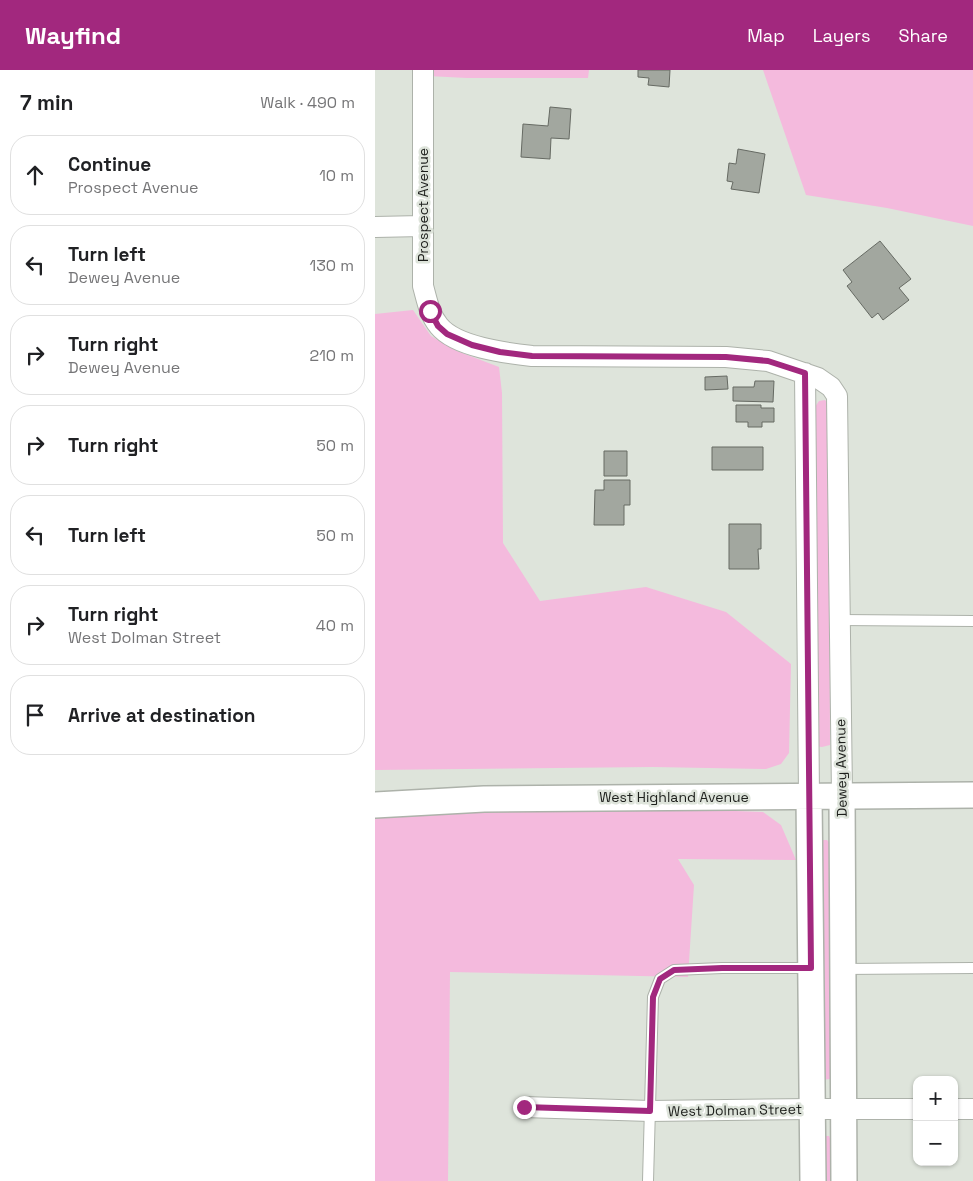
<!DOCTYPE html>
<meta charset="utf-8">
<style>
:root{--surface:#fff;--page:#f6f6f6;--text:#202124;--muted:#757577;--line:#e0e0e0;--accent:#a2287e}
body{margin:0;font-family:"Space Grotesk",sans-serif;background:var(--page);color:var(--text)}
.controls{position:absolute;right:15px;bottom:15px;display:grid;overflow:hidden;border-radius:10px;box-shadow:0 1px 4px #0004}
.controls button{width:45px;height:45px;display:grid;place-items:center;padding:0;border:0;border-bottom:1px solid var(--line);background:var(--surface);color:var(--text);font:25px sans-serif}
.stop{position:absolute;width:15px;height:15px;margin:-11px;border:4px solid #a2287e;border-radius:50%;background:#fff}
.stop.end{background:#a2287e;border-color:#fff;box-shadow:0 1px 5px #0008}
.list{margin:0;padding:0;list-style:none}
h2{display:flex;justify-content:space-between;align-items:center;height:65px;margin:0;padding:0 20px;font-size:21px}
h2 small{font-size:16px;font-weight:400;color:var(--muted)}
.list li{display:grid;grid-template-columns:32px 1fr auto;gap:15px;align-items:center;box-sizing:border-box;height:80px;margin:0 10px 10px;padding:0 10px;border:1px solid var(--line);border-radius:20px}
.list b{display:block;font-size:19px;white-space:nowrap}
.list p{margin:0;font-size:16px;white-space:nowrap;color:var(--muted)}
.list em{font-size:16px;font-style:normal;color:var(--muted)}
.icon{flex:none;width:28px;height:28px;fill:none;stroke:currentColor;stroke-width:2;stroke-linecap:round;stroke-linejoin:round}
.map{position:relative;flex:none;width:598px;height:1111px;overflow:hidden}
header{display:flex;align-items:center;gap:30px;box-sizing:border-box;height:70px;padding:0 25px;background:var(--accent);color:#fff}
header strong{font-size:24px}
nav{display:flex;gap:28px;margin-inline-start:auto;font-size:18px}
main{display:flex}
aside{flex:1;background:var(--surface)}
.map>svg:first-child{display:block}
.green{fill:#f4badd}
.building{fill:#a2a79f;stroke:#666a63}
.lines{fill:none;stroke-linecap:round;stroke-linejoin:round}
.service-casing{stroke:#adb2aa;stroke-width:12}
.minor-casing{stroke:#adb2aa;stroke-width:22}
.tertiary-casing{stroke:#adb2aa;stroke-width:28}
.service{stroke:#fff;stroke-width:10}
.minor{stroke:#fff;stroke-width:20}
.tertiary{stroke:#fff;stroke-width:25}
.route{stroke:#a2287e;stroke-width:6}
.labels{text-anchor:middle;dominant-baseline:central;stroke-width:5;stroke-linejoin:round;paint-order:stroke}
.street-label{font-size:14px;fill:#1d1f1c;stroke:#dee4db}
</style>
<header>
<strong>Wayfind</strong>
<nav><a>Map</a><a>Layers</a><a>Share</a></nav>
</header>
<main>
<aside>
<h2>7 min<small>Walk · 490 m</small></h2>
<ul class="list">
<li><svg class="icon" aria-label="ahead" viewBox="0 0 24 24"><path d="M12 20V5M6 11l6-6 6 6"/></svg><div><b>Continue</b><p>Prospect Avenue</p></div><em>10 m</em></li>
<li><svg class="icon" aria-label="left" viewBox="0 0 24 24"><path d="M17 20v-9H6M10 6l-5 5 5 5"/></svg><div><b>Turn left</b><p>Dewey Avenue</p></div><em>130 m</em></li>
<li><svg class="icon" aria-label="right" viewBox="0 0 24 24"><path d="M7 20v-9h11M14 6l5 5-5 5"/></svg><div><b>Turn right</b><p>Dewey Avenue</p></div><em>210 m</em></li>
<li><svg class="icon" aria-label="right" viewBox="0 0 24 24"><path d="M7 20v-9h11M14 6l5 5-5 5"/></svg><div><b>Turn right</b></div><em>50 m</em></li>
<li><svg class="icon" aria-label="left" viewBox="0 0 24 24"><path d="M17 20v-9H6M10 6l-5 5 5 5"/></svg><div><b>Turn left</b></div><em>50 m</em></li>
<li><svg class="icon" aria-label="right" viewBox="0 0 24 24"><path d="M7 20v-9h11M14 6l5 5-5 5"/></svg><div><b>Turn right</b><p>West Dolman Street</p></div><em>40 m</em></li>
<li><svg class="icon" aria-label="arrive" viewBox="0 0 24 24"><path d="M6 21V4h12l-3 4 3 4H6"/></svg><div><b>Arrive at destination</b></div></li>
</ul>
</aside>
<div class="map">
<svg width="598" height="1111" viewBox="0 0 598 1111">
<rect width="100%" height="100%" fill="#dee4db"/>
<path class="green" d="M53,0H214L213,8H92L53,6Z
M388,0H598V156L512,138L431,125Z
M38,240L56,266L82,281L124,297L127,323L128,473L165,531L271,517L351,542L416,594L414,683L406,694L391,699L278,697L0,700V244Z
M450,330L454,336L455,675L447,677L440,676V337L444,331Z
M224,736L388,742L406,755L421,790L303,789L319,815L313,907L75,902L73,1111H0V747Z
M445,770H452L457,776V1004L455,1009L447,1010Z
M448,1066H454L457,1073L458,1111H445Z"/>
<path class="building" d="M263,0H295L294,17L273,15L274,8L263,7Z
M175,37L196,39L194,69L176,68L175,89L146,87L148,54L173,56Z
M363,79L390,84L384,123L356,119L358,112L352,111L354,93L361,94Z
M505,171L536,209L524,218L534,230L508,250L503,243L497,248L472,216L477,212L468,200Z
M352,306L353,319L330,320V307Z
M380,311H399L398,332L358,331V317H379Z
M361,335H386V338H399V352H387V357H373V352H361Z
M337,377H388V400H337Z
M229,381H252V406H229Z
M229,410H255V435H249V455H219L220,420H229Z
M354,454H386V479H383L384,499H354Z"/>
<g class="lines">
<defs>
<path id="service" d="M464,550L598,551
M467,899L598,898
M273,1111L278,927L285,909L299,900L347,898H435"/>
<path id="minor" d="M48,0V216C52,230 54,244 64,256C81,277 131,283 157,286L351,287L393,291L443,308L456,317L462,326L467,726
M0,157L47,156
M430,303L434,726
M149,1037L275,1041L437,1039H542
M579,1039H598"/>
<path id="tertiary" d="M434,726L438,1111
M467,726L469,1111
M0,735L109,729L598,725"/>
</defs>
<use href="#service" class="service-casing"/>
<use href="#minor" class="minor-casing"/>
<use href="#tertiary" class="tertiary-casing"/>
<use href="#service" class="service"/>
<use href="#minor" class="minor"/>
<use href="#tertiary" class="tertiary"/>
</g>
<g class="lines">
<path class="route" d="M55,241L63,256L72,264L97,275L125,282L157,286L351,287L393,291L430,303L436,898H347L299,900L285,909L278,927L275,1041L149,1037"/>
</g>
<g class="labels">
<g class="street-label">
<text transform="translate(48 135) rotate(-90)">Prospect Avenue</text>
<text transform="translate(466 698) rotate(-91)">Dewey Avenue</text>
<text x="299" y="727">West Highland Avenue</text>
<text transform="translate(360 1040) rotate(-1)">West Dolman Street</text>
</g>
</g>
</svg>
<div class="controls">
<button>+</button>
<button>−</button>
</div>
<div class="stop" style="left:55px;top:241px"></div>
<div class="stop end" style="left:149px;top:1037px"></div>
</div>
</main>
